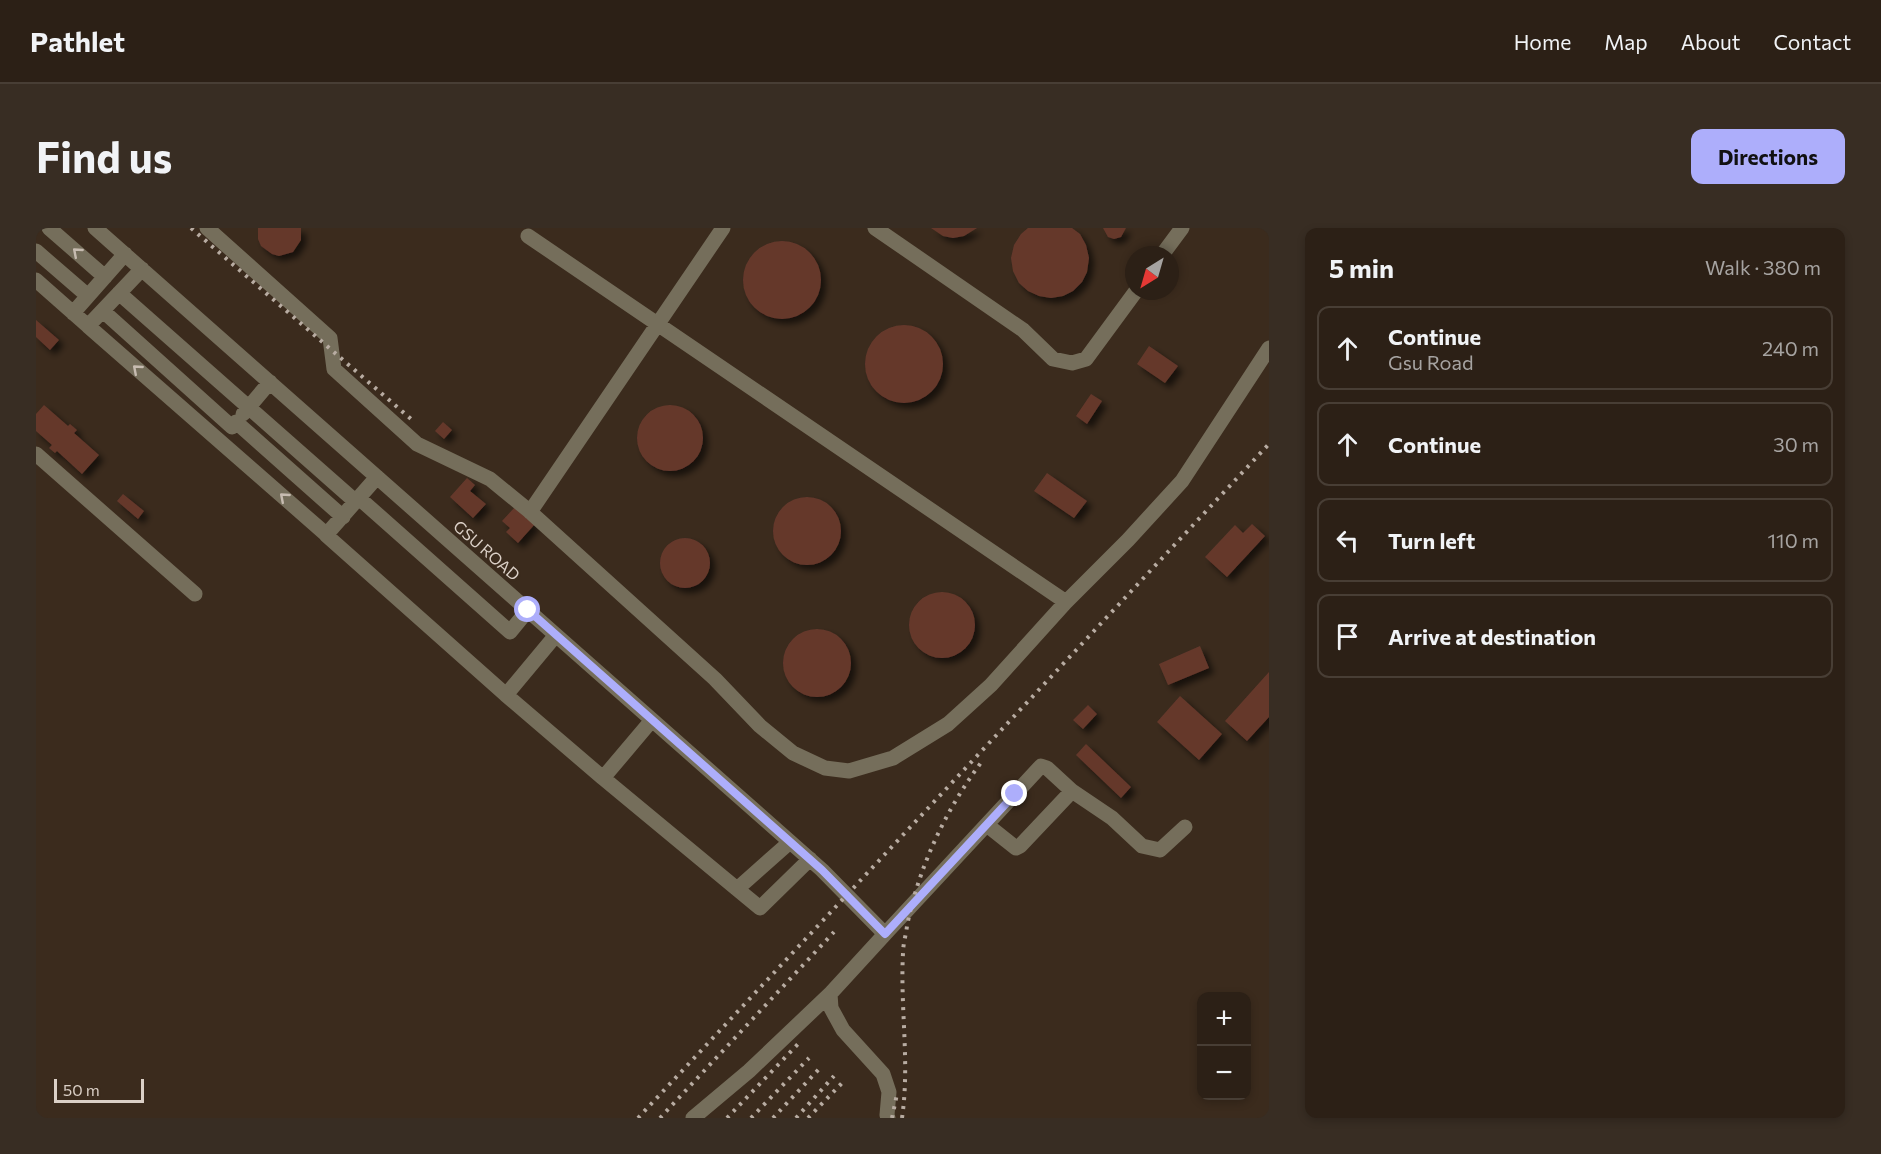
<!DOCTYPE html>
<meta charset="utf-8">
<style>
:root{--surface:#2c2016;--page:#382d23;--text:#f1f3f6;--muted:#a6a3a1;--line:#483e35;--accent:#adaefb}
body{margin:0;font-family:Commissioner,sans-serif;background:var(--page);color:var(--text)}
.controls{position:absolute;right:18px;bottom:18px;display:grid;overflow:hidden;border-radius:12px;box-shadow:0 3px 9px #0003}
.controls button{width:54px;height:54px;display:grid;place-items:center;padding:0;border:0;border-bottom:2px solid var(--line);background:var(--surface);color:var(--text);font:30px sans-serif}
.compass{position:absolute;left:1089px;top:18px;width:54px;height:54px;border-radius:50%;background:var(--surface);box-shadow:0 3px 9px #0003;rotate:217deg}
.scale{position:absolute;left:18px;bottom:15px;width:90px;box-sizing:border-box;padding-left:6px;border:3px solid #dbd0c7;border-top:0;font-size:16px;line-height:21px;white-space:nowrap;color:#dbd0c7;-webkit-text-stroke:4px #3b2b1d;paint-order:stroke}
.stop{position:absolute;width:18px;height:18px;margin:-14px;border:4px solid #adaefb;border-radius:50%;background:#fff}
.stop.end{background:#adaefb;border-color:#fff;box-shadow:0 2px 6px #0008}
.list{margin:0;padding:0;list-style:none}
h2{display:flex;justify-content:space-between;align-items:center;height:78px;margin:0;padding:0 24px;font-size:26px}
h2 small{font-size:20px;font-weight:400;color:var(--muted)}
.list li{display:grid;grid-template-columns:39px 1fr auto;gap:18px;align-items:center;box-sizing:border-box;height:84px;margin:0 12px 12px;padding:0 12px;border:2px solid var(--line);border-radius:12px}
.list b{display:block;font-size:22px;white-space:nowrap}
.list p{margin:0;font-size:20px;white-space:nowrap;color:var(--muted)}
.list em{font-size:20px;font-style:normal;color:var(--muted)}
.icon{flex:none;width:33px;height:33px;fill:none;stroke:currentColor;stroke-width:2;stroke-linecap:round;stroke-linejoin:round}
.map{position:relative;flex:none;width:1233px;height:890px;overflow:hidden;border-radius:12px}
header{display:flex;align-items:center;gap:36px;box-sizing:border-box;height:84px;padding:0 30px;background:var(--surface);border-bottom:2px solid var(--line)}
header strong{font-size:28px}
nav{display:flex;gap:33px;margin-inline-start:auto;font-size:21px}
.intro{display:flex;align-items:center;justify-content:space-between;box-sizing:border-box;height:144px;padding:0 36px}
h1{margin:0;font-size:42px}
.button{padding:15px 27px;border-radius:12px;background:var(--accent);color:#111;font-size:21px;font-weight:700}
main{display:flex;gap:36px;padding:0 36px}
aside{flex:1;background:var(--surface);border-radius:12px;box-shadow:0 3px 9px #0003}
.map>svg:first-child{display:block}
.building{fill:#65382c;filter:url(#shadow)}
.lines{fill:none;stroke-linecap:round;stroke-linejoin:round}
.minor{stroke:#756e5b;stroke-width:15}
.rail{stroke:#b8aca2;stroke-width:4;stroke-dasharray:3 6;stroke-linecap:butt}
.oneway{stroke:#c7bcb1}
.route{stroke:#adaefb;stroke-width:8}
.labels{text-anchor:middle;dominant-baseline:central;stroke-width:5;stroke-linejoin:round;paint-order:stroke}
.street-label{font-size:16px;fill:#dbd0c7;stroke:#3b2b1d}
</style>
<header>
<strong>Pathlet</strong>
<nav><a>Home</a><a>Map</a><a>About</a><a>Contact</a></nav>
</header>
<div class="intro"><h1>Find us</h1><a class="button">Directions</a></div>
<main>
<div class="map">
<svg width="1233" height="890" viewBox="0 0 1233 890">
<defs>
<filter id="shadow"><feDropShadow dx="5" dy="5" stdDeviation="3" flood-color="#0009"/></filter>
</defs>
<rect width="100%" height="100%" fill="#3b2b1d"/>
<path class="building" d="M222,0H265V12L257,24L243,28L236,26L225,18L222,11Z
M895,0H941L928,8L917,10L907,8Z
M992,0H1036L1044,6L1050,17L1053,30L1051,44L1046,54L1037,63L1027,68L1015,70L1003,68L992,63L983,55L977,43L975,30L978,17L985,6Z
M1067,0H1090L1085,9L1078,11L1072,9Z
M707 52a39 39 0 1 1 78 0a39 39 0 1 1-78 0Z
M0,92L23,112L14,122L0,109Z
M829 136a39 39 0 1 1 78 0a39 39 0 1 1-78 0Z
M1113,118L1142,138L1129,155L1101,136Z
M1055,166L1066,173L1051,196L1040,188Z
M601 210a33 33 0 1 1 66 0a33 33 0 1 1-66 0Z
M8,177L32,198L34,196L41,202L38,205L63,227L46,246L21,223L19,225L13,220L16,217L0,203V186Z
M407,194L416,202L408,211L399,203Z
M1011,245L1051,273L1038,290L998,263Z
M431,250L439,257L434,263L450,276L437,290L414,269Z
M87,266L108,283L102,291L81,273Z
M737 303a34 34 0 1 1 68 0a34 34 0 1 1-68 0Z
M479,279L499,296L482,315L470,304L474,300L466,293Z
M1216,296L1229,308L1191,349L1169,329L1199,297L1207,305Z
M624 335a25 25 0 1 1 50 0a25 25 0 1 1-50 0Z
M873 397a33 33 0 1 1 66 0a33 33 0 1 1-66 0Z
M747 435a34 34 0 1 1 68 0a34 34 0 1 1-68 0Z
M1164,418L1173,440L1132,457L1123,436Z
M1233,444V489L1211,513L1189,493Z
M1144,468L1186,506L1163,532L1121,494Z
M1052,477L1061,486L1047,501L1037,492Z
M1050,516L1095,559L1085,570L1040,527Z"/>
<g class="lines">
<path class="minor" d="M13,0L69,49
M59,0L786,642L849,706L794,766L795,780L807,802L847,846L853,864L851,887L852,890
M171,0L294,110L298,141L381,216L454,251L492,282L679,451L724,498L757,525L789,540L813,543L857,530L912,496L955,457L1029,375L1092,312L1146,253L1233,120
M839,0L987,102L1017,131L1036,135L1050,131L1100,63
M492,8L1030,374
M0,23L52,68
M1126,27L1146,0
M0,52L52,98L106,41
M83,65L320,274
M67,83L196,199
M37,85L89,26
M52,98L292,308
M207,186L234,154
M200,194L307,289
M0,226L159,366
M341,249L290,307L470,467
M323,270L474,404L492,382
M494,284L687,0
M520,407L470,467L567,550
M616,492L567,550L701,661L754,614
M951,597L980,620L984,618L1036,563
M701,661L724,680L774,631
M849,706L1005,538L1011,540L1036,563L1076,590L1106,618L1124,622L1149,599
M657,890L713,843L794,766"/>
<path class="rail" d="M155,0L375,191
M602,890L1233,216
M624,890L798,704
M691,890L762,816
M715,890L773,830
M737,890L784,840
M760,890L798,848
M772,890L807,854
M856,890L861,866
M866,890C874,835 864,780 867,725C867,716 870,707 871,698C883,638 910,581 947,532"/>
</g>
<defs><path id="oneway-chevron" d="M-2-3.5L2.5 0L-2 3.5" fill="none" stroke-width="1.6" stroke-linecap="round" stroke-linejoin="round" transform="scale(1.5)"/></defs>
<g class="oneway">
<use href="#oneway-chevron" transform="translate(41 24) rotate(-139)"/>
<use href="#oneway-chevron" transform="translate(101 141) rotate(-139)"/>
<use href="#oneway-chevron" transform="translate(248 269) rotate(-139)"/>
</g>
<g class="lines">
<path class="route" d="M492,382L786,642L849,706L979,566"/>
</g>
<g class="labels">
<g class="street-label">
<text transform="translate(451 322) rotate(41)">GSU ROAD</text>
</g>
</g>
</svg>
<div class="controls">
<button>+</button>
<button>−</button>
</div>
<svg class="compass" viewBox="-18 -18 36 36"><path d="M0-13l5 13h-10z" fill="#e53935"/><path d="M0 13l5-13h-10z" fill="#a6a3a1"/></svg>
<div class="scale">50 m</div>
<div class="stop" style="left:492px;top:382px"></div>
<div class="stop end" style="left:979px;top:566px"></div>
</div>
<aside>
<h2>5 min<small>Walk · 380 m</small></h2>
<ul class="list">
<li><svg class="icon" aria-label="ahead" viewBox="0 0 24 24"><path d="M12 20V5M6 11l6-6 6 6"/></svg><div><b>Continue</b><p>Gsu Road</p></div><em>240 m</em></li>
<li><svg class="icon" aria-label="ahead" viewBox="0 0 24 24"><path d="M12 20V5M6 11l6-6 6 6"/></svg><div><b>Continue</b></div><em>30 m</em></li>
<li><svg class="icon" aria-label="left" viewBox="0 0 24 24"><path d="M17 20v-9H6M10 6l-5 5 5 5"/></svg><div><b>Turn left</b></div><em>110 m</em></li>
<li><svg class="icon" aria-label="arrive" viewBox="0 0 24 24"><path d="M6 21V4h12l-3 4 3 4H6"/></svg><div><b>Arrive at destination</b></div></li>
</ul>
</aside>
</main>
